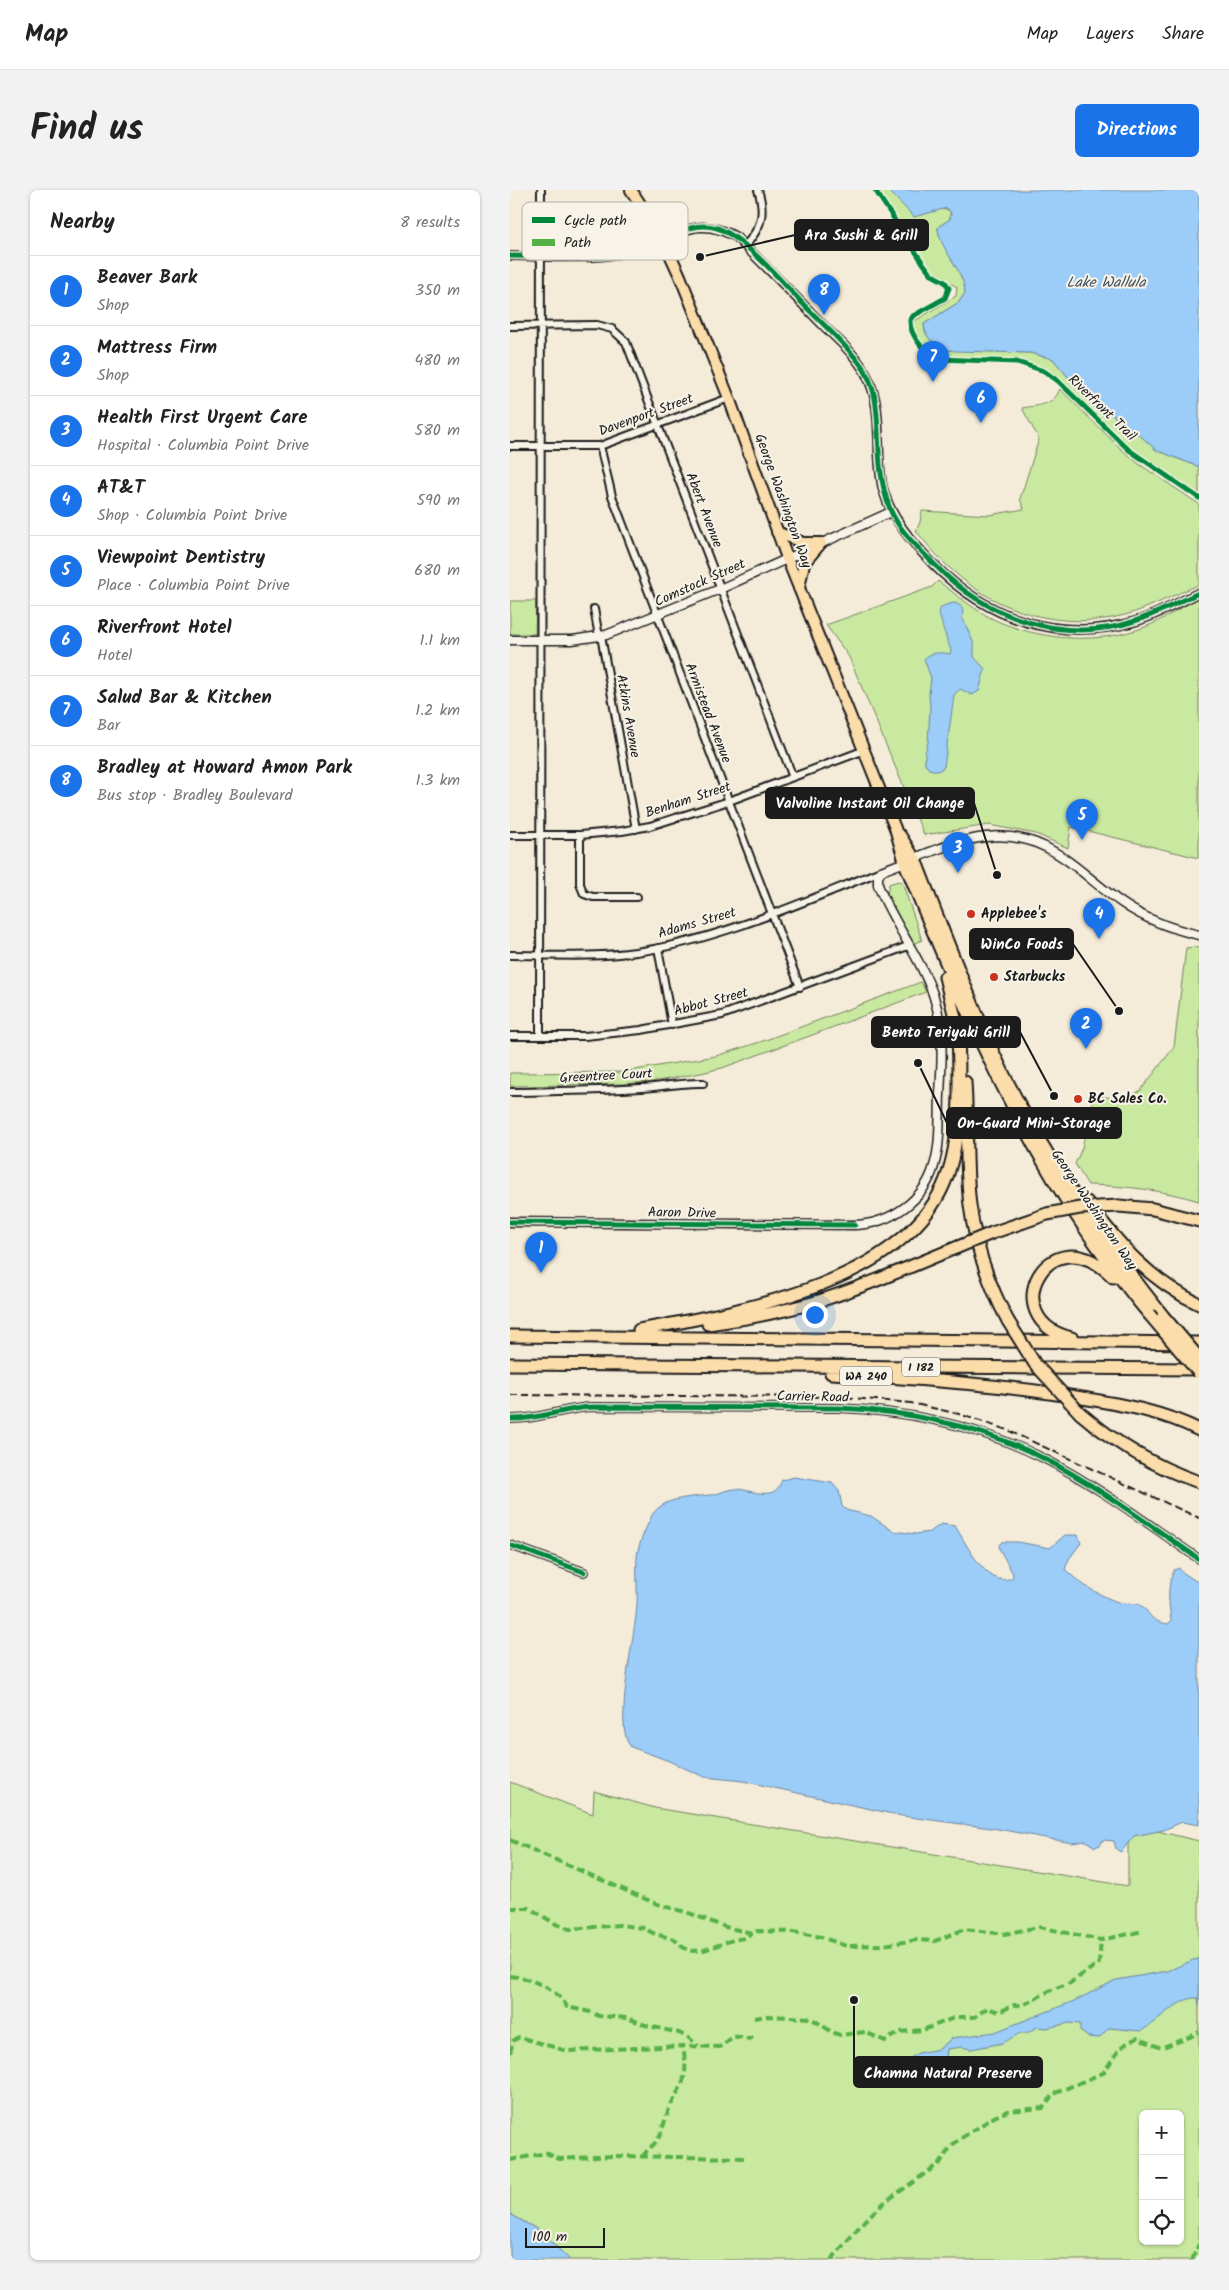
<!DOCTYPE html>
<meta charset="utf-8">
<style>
:root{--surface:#fff;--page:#f2f2f2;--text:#222;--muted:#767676;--line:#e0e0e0;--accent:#1a73e8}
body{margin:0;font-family:Kalam,sans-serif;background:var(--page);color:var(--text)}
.controls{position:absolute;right:15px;bottom:15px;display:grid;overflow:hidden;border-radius:8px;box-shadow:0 1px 4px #0004}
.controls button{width:45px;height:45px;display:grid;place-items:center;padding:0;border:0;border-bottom:1px solid var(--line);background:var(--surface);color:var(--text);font:25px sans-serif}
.scale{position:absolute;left:15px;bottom:12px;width:80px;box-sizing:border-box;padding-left:5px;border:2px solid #1c1c1c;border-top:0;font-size:14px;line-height:18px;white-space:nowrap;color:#1c1c1c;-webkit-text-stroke:4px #f7f3e8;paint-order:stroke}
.you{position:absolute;left:304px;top:1124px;width:18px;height:18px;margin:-12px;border:4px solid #fff;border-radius:50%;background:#1a73e8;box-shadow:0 0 0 8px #1a73e833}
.badge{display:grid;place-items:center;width:32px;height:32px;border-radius:50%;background:var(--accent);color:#fff;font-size:16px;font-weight:700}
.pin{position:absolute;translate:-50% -41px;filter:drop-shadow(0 1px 2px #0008)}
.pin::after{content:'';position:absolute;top:26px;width:18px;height:15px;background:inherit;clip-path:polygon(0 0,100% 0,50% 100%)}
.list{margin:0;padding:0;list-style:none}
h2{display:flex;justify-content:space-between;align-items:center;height:65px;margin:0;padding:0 20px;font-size:21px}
h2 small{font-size:16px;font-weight:400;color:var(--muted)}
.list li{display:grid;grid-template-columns:32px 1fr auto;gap:15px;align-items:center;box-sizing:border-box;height:70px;padding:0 20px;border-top:1px solid var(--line)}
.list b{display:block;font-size:19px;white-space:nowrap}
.list p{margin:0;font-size:16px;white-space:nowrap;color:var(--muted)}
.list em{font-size:16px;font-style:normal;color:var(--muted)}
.icon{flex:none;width:28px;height:28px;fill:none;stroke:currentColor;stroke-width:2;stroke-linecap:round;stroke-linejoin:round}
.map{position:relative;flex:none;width:689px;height:2070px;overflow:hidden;border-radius:8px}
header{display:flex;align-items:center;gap:30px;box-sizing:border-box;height:70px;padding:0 25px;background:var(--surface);border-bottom:1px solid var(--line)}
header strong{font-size:24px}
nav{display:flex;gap:28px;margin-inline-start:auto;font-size:18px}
.intro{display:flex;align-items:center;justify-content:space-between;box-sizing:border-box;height:120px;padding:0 30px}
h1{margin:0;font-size:35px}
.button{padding:12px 22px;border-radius:8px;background:var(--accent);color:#fff;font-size:18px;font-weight:700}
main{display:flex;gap:30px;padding:0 30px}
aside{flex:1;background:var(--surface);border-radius:8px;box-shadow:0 1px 4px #0004}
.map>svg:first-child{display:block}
.green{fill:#c9e8a0;stroke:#72825e;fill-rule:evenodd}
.water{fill:#9cccf8;stroke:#6986a0}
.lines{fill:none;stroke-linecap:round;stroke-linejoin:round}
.minor-casing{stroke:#1c1c1c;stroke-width:10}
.tertiary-casing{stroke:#1c1c1c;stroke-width:11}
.primary-casing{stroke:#1c1c1c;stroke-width:14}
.trunk-casing{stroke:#1c1c1c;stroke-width:14}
.motorway-casing{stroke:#1c1c1c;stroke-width:15}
.minor{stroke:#f7f3e8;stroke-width:6}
.tertiary{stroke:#f7f3e8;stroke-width:8}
.primary{stroke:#fbdcab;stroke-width:10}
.trunk{stroke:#fbdcab;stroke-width:10}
.motorway{stroke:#fbdcab;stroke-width:11}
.rail{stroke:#1c1c1c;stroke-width:2;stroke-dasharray:8 4;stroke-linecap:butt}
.motorway-bridge-casing{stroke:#1c1c1c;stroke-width:15;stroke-linecap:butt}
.motorway-bridge{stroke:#fbdcab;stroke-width:11}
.quiet{stroke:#55b145;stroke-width:4;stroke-dasharray:8 4;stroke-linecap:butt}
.cycleway-casing{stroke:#f7f3e8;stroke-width:8}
.cycleway{stroke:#00873e;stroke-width:5}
.poi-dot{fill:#c8321e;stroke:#f7f3e8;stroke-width:2}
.labels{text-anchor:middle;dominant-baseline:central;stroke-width:4;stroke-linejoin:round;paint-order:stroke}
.shield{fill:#f7f3e8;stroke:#5e5c59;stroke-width:1}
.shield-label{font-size:12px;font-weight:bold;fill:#1c1c1c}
.street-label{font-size:14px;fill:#1c1c1c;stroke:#f7f3e8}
.poi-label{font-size:14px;font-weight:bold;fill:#1c1c1c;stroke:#f7f3e8;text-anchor:start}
.water-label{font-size:15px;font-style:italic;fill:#42515e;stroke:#f7f3e8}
.key{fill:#f7f3e8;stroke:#b5b2ab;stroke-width:1}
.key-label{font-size:14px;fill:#1c1c1c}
.leader{fill:none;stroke:#1c1c1c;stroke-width:2}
.callout-dot{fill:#1c1c1c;stroke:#f7f3e8;stroke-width:2}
.callout{fill:#1c1c1c;stroke:#1c1c1c;stroke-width:2}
.callout-label{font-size:15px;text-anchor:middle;font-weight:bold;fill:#fff}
</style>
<header>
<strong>Map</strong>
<nav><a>Map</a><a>Layers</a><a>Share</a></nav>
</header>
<div class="intro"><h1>Find us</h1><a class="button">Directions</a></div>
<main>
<aside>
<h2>Nearby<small>8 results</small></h2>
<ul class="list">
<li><span class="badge">1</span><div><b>Beaver Bark</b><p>Shop</p></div><em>350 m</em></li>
<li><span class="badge">2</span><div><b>Mattress Firm</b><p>Shop</p></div><em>480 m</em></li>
<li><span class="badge">3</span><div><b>Health First Urgent Care</b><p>Hospital · Columbia Point Drive</p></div><em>580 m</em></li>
<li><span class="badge">4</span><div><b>AT&amp;T</b><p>Shop · Columbia Point Drive</p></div><em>590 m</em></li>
<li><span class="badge">5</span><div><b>Viewpoint Dentistry</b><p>Place · Columbia Point Drive</p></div><em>680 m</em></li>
<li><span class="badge">6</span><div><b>Riverfront Hotel</b><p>Hotel</p></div><em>1.1 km</em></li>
<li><span class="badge">7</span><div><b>Salud Bar &amp; Kitchen</b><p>Bar</p></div><em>1.2 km</em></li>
<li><span class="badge">8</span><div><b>Bradley at Howard Amon Park</b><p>Bus stop · Bradley Boulevard</p></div><em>1.3 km</em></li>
</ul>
</aside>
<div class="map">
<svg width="689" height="2070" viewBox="0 0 689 2070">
<rect width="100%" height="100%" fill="#f4ecd9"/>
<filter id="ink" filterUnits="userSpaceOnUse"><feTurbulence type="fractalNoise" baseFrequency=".02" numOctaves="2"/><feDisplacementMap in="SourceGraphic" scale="10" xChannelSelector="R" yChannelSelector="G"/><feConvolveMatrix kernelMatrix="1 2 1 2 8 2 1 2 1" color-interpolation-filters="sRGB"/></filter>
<g filter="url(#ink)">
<path class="green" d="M368,0H378L404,26L427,19L440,20V29L428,37L429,45L454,91L455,103L449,112L414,134L415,142L422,152L434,160L520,163L543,169L559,188L583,210L633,248C643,259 671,272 686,274L689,277V305L620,259L549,190L529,177L511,171L427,166C417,162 402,143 403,132L446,106L447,97L423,83L383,26Z
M550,199L610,258L629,274L689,314V395C664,404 641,418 615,425C553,441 488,423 442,380C429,369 417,354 406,341L410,332L412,321L479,325L514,319L510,309L529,249L512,218C529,215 543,216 550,199Z
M428,391C448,406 469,424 492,433C538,451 589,454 635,437C653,430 671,417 689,408V668L561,637L558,658L526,644L479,635L414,645L339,467L316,435L422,397Z
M0,411H26L25,444H0Z
M388,691L392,692L412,750L403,754L377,704L379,694Z
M684,757L689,758V1011C652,1000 617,996 578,995L565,974L572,958L583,906L617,909L631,900L664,857L676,758Z
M411,792L416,802L305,844L212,878L191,883L142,892L113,894L0,896V883L113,882L206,866L253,851Z
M0,1592L83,1624L84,1601L145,1618L618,1696V1634L689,1651V2070H60L30,2041L0,2024ZM633,1924H670V2051H633Z"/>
<path class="water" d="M378,0H689V277L646,260L633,248L583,210L559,188L543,169L520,163L445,161C430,160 415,151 414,134L449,112L455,103C454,79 428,58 428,37L440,29L441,23L437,18L404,27Z
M445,413L451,416L453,421L452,427L464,454V467L475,479L469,501L462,505L450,499L444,505L434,577L428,581L419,579L415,574V562L418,552L420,519L419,504L421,488L414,469C420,462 432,462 440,464L441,460C437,452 436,446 433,438C429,422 424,416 445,413Z
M284,1287L322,1293L329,1301L332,1316L336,1320L361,1326L383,1341L406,1344L420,1342L431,1334L445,1336C456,1352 476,1399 502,1388L503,1384L490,1360L489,1355L492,1352H508L540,1358L555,1345H568L571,1353L559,1369L555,1379C569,1394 592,1407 611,1413C618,1415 624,1412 630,1415C640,1420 637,1431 658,1434L661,1431C659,1411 656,1399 664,1380L669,1378L672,1382L689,1393V1635L672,1632L654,1640L624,1646L611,1662L606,1659L604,1651L593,1650L590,1655L585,1657L576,1651L562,1653L488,1639L392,1626L233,1591L194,1587L159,1571L121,1557C102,1538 126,1443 127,1414C128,1399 125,1373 128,1360C131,1348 137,1336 142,1325C155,1305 186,1308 206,1304C213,1302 218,1299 225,1299C236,1299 248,1305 259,1303C267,1302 269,1297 272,1290Z
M689,1769V1816L688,1808C670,1806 647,1832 631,1841L599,1838L589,1848L578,1847L570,1841V1834L559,1833L537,1838L527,1837L517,1843H510L493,1853L461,1859L452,1857L437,1859C436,1870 435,1876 427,1884L401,1881L395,1876L399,1869L408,1863L429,1859L442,1848L485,1842L564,1811L606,1790L658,1781L683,1770Z
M0,2024L30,2041L60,2070H0Z"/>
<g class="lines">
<defs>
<path id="minor" d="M235,56C251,38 256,24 248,0
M0,66C50,66 108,75 153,49
M0,136L87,135L102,139L116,152L282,585
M0,256H90L219,208
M90,256L102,306L290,797
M84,419L88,441L92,451L126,639
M0,645H70L112,641L140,636L219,611L355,560
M70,645V694L74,704L83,707H127
M148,758L162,835
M0,765C42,765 84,768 126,762C206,751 295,711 371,681
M0,846H75L131,840L212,825L398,756
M30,846L31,0
M0,902C44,901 88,901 131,898C152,897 172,892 193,893
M0,1229C29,1230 54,1218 82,1217L328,1218C398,1221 469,1236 533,1268C588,1296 638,1334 689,1369
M0,1355L74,1382"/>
<path id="tertiary" d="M153,49C182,36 197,31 226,47C256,76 285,106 314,136C329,151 346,165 356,184C375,219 364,261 373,299C381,329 402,352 423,374C478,429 547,453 623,432C646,426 668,412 689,403
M0,450H62L96,445L210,399L381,322
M0,1032L345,1035C379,1034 414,1011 424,976C431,953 429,928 430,904C432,871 434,839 424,807C411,768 383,733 368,695V687L371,681C405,669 440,651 476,647C538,640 567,682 612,713C635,729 662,739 689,745"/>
<path id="primary" d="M121,0L153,49L170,86L219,208L277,368L385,638L395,673
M390,645L405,669"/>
<path id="trunk" d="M267,342L293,353H311
M289,398L294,373L311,353"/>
<path id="motorway" d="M405,669C430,734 455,799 483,862C527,958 588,1044 653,1126
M395,673C448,805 501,932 582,1049C600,1074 619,1101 639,1124
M435,787L449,844
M455,892C458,933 455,975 460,1015C465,1056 479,1095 498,1131
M577,1012C610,1056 639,1090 689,1114
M609,1016L643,1019L689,1031
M482,1043L537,1024
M198,1134C234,1129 271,1122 306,1112C355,1097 401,1076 448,1057
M129,1140C226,1122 396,1094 436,989C453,945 449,885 448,839
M0,1146L689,1153
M562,1148C483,1130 538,1021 603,1087
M0,1174L689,1179
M321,1183C405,1189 489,1194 572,1208C612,1215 652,1221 689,1240
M570,1223C605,1253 645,1277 689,1292"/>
</defs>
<use href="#minor" class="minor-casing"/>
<use href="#tertiary" class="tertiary-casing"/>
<use href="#primary" class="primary-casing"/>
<use href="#trunk" class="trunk-casing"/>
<use href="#motorway" class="motorway-casing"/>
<use href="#minor" class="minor"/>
<use href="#tertiary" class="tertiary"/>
<use href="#primary" class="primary"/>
<use href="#trunk" class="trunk"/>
<use href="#motorway" class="motorway"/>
<path class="rail" d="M0,1205L331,1207L401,1213L449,1224L497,1240L689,1328"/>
<defs>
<path id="motorway-bridge" d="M537,1024L570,1018L609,1016
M448,1057L482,1043
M639,1124L689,1183
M653,1126L689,1168
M498,1131L525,1174L570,1223"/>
</defs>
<use href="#motorway-bridge" class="motorway-bridge-casing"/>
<use href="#motorway-bridge" class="motorway-bridge"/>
<path class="quiet" d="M0,1650L147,1714L179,1723L215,1737L242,1743L247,1741L283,1742L311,1747L336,1756L373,1755L407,1750L425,1751L455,1739L494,1744L529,1737L591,1750L633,1741
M0,1718H19L46,1734L60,1739L110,1735L133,1738L145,1744L164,1749L174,1758L182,1761L194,1760L223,1750L234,1748L242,1743
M0,1786C20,1788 47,1798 57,1817L80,1822L89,1826L118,1828L135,1835L169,1843L179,1848L188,1856
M244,1828L257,1826L301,1828L322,1842L330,1845L355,1842L375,1851L389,1842L413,1840L446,1827H465L477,1818L489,1822L504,1815H513L543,1799L560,1793L589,1773L591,1750
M0,1863L3,1851L9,1847L57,1861L173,1856L209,1857C225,1847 220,1844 240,1849L244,1846
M133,1967C136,1959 144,1956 148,1949C153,1940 155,1929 159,1919C173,1890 179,1891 173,1856
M0,1970L36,1963L49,1969L102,1966L236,1968
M321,2070L355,2030L375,2012L430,1973L441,1956L450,1949L484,1927L498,1921L533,1918L543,1904L593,1883L609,1860L615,1854L627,1848L651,1858C664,1852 677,1850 689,1842
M682,2070L689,2054"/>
<defs>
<path id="cycleway" d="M365,0L413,73L422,85L435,92L439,98L435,108L403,126L400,130C399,144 416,166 429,169L507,172L534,181L548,191L619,260L689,308
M0,66C39,66 93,71 129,61C156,53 178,29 207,38C235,47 275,96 297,118C314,135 333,152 348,171C355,179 360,190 363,200C367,213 367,227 368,241C369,268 370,293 380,319C389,341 410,360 426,376C477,428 554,455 625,431C647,424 668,412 689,403
M0,1032L345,1035
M0,1229C29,1230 54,1218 82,1217L328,1218C398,1221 469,1236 533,1268C588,1296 638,1334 689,1369
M0,1355L74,1382"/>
</defs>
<use href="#cycleway" class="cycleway-casing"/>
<use href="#cycleway" class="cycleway"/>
</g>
</g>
<g class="poi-dot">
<circle cx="461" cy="724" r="5"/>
<circle cx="484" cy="787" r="5"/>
<circle cx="568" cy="909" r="5"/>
</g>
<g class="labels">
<g class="shield">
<rect x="392" y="1167.5" width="38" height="19" rx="4"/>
<rect x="330" y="1176.5" width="52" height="19" rx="4"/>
</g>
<g class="shield-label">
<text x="411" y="1177">I 182</text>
<text x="356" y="1186">WA 240</text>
</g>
<g class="street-label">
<text transform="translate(592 218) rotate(44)">Riverfront Trail</text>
<text transform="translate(136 225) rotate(-20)">Davenport Street</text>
<text transform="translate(273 311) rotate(70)">George Washington Way</text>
<text transform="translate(194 320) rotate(69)">Abert Avenue</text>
<text transform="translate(190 393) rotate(-24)">Comstock Street</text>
<text transform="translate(198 523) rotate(69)">Armistead Avenue</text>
<text transform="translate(118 526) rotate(80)">Atkins Avenue</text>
<text transform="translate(178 610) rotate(-18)">Benham Street</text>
<text transform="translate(187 733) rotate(-16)">Adams Street</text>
<text transform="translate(201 812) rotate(-15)">Abbot Street</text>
<text transform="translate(96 886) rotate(-3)">Greentree Court</text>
<text transform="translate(584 1020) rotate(56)">George Washington Way</text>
<text transform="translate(172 1023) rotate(1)">Aaron Drive</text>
<text transform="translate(303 1207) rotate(1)">Carrier Road</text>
</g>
<g class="poi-label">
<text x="471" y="724">Applebee's</text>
<text x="494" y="787">Starbucks</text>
<text x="578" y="909">BC Sales Co.</text>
</g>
<g class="water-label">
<text x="596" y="93">Lake Wallula</text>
</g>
</g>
<rect x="12" y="12" width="166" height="58" rx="8" class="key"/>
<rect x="22" y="27" width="23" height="6" fill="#00873e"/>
<rect x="22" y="49" width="23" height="7" fill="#55b145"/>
<g class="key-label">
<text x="54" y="35">Cycle path</text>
<text x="54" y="57">Path</text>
</g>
<path class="leader" d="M190 67L285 45M487 685L464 613M609 821L563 754M544 906L510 842M408 873L437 933M344 1810L344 1882"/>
<g class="callout-dot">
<circle cx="190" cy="67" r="5"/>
<circle cx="487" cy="685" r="5"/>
<circle cx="609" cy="821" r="5"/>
<circle cx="544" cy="906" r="5"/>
<circle cx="408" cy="873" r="5"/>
<circle cx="344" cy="1810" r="5"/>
</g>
<g class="callout">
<rect x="285" y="30" width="133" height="30" rx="5"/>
<rect x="256" y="598" width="208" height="30" rx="5"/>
<rect x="460" y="739" width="103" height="30" rx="5"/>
<rect x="362" y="827" width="148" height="30" rx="5"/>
<rect x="437" y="918" width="174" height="30" rx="5"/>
<rect x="344" y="1867" width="188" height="30" rx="5"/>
</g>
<g class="callout-label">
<text x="351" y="50">Ara Sushi &amp; Grill</text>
<text x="360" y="618">Valvoline Instant Oil Change</text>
<text x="512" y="759">WinCo Foods</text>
<text x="436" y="847">Bento Teriyaki Grill</text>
<text x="524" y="938">On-Guard Mini-Storage</text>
<text x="438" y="1888">Chamna Natural Preserve</text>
</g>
</svg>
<div class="controls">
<button>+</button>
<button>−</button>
<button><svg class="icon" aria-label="locate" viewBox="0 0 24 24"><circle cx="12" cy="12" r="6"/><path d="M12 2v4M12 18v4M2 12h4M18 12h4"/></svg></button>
</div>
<div class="scale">100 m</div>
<div class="you"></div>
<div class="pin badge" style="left:31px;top:1083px">1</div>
<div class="pin badge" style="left:576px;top:859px">2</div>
<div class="pin badge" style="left:448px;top:683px">3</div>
<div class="pin badge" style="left:589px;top:749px">4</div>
<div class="pin badge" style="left:572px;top:650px">5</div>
<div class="pin badge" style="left:471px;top:233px">6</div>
<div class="pin badge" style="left:423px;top:192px">7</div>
<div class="pin badge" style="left:314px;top:125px">8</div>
</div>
</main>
